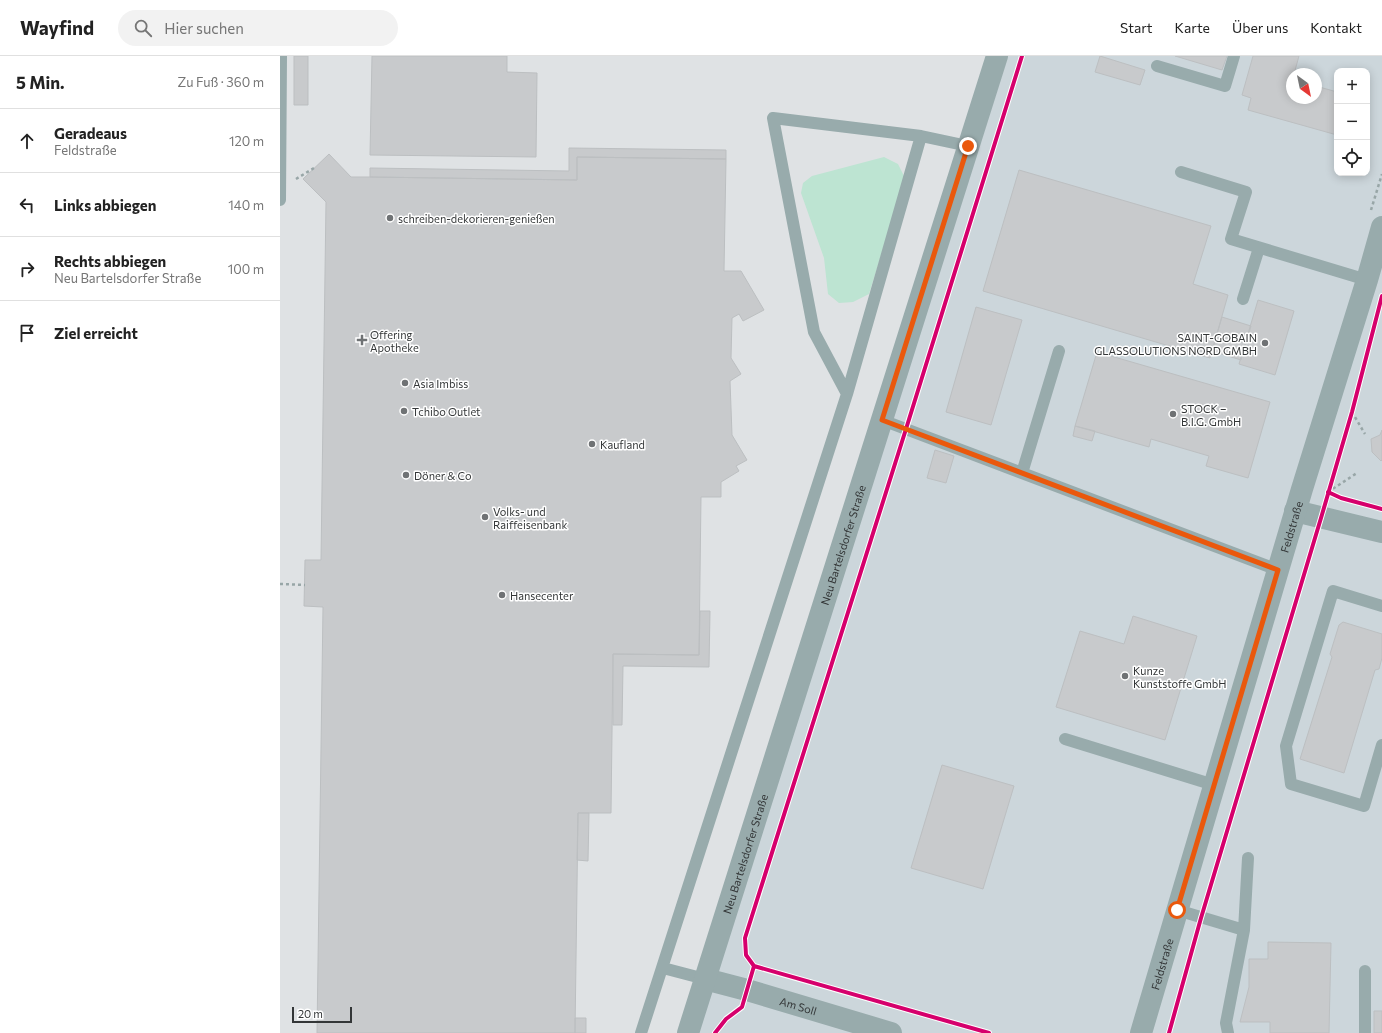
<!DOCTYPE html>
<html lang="de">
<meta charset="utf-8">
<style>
:root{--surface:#fff;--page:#f2f2f2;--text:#222;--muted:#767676;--line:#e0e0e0}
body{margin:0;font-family:Commissioner,sans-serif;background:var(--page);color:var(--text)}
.controls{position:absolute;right:12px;top:12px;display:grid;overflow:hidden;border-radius:8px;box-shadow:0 2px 10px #0003}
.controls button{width:36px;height:36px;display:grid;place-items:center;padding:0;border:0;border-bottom:1px solid var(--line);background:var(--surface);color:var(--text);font:20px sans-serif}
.compass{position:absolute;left:1006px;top:12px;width:36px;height:36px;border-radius:50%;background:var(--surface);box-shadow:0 2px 10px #0003;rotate:147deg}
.scale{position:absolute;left:12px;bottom:10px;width:60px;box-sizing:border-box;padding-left:4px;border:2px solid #333637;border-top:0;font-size:11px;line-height:14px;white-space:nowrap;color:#333637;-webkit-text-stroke:3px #fff;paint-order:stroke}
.stop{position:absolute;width:12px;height:12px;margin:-9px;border:3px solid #ea580c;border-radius:50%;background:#fff}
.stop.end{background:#ea580c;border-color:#fff;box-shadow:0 1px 4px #0008}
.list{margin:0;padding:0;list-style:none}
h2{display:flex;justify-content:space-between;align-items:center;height:52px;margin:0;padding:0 16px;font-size:17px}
h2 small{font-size:13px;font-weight:400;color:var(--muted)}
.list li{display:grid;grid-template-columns:26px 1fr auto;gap:12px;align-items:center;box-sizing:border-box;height:64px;padding:0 16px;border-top:1px solid var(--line)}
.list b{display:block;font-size:15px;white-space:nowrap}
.list p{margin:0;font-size:13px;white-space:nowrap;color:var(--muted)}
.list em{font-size:13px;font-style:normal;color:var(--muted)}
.icon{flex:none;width:22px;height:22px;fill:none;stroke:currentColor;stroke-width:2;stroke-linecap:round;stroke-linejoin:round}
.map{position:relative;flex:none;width:1102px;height:977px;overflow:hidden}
header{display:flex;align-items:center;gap:24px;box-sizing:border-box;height:56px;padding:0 20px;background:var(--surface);border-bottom:1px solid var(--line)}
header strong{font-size:19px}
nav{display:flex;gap:22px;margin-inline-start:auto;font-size:14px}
.search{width:280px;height:36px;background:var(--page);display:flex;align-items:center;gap:10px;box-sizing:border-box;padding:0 14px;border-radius:22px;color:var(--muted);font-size:15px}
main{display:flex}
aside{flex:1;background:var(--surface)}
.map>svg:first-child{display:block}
.built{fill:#ccd6db;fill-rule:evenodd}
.green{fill:#bde4d2}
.building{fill:#c8cacc;stroke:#bcbfc1}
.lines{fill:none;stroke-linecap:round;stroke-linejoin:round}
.path{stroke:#98a6a7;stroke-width:2.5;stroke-dasharray:3 3;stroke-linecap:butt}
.lane{stroke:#98abac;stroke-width:12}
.street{stroke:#98abac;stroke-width:22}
.cycleway-casing{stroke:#fff;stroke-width:6}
.cycleway{stroke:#d6006c;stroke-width:4}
.route{stroke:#ea580c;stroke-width:5}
.poi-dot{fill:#6f7274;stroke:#fff;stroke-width:1.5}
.labels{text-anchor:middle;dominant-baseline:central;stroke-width:3;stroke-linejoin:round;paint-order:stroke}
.poi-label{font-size:11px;fill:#333637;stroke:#fff;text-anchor:start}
.street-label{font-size:11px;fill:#333637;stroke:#fff}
</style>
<header>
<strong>Wayfind</strong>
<div class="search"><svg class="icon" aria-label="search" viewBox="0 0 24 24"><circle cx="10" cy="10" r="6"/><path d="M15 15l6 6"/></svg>Hier suchen</div>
<nav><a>Start</a><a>Karte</a><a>Über uns</a><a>Kontakt</a></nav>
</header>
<main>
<aside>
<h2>5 Min.<small>Zu Fuß · 360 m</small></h2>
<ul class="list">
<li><svg class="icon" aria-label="ahead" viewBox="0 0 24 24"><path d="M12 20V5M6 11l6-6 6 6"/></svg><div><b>Geradeaus</b><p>Feldstraße</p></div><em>120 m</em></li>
<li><svg class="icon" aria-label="left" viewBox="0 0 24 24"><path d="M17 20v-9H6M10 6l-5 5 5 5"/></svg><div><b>Links abbiegen</b></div><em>140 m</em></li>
<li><svg class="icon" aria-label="right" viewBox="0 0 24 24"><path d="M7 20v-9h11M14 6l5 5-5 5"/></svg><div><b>Rechts abbiegen</b><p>Neu Bartelsdorfer Straße</p></div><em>100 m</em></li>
<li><svg class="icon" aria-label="arrive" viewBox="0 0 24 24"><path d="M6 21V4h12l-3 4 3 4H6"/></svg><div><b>Ziel erreicht</b></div></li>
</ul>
</aside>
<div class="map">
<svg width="1102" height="977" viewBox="0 0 1102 977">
<rect width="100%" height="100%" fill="#dfe2e4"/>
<path class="built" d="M728,0H1102V977H418ZM1057,15H1087V117H1057ZM1012,18H1036V42H1012Z"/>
<path class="green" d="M604,101L618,108L625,122L589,238L573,246L559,247L548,238L544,202L521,137L523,127L532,120Z"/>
<path class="building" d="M14,0H28V49H14Z
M92,0H227V16L257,17L256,101L90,99Z
M820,0L865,14L860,29L815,16Z
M895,0H947L942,14Z
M973,0H1019L1014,18H1012V42H1036V30L1057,36V79L968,54L971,42L962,39Z
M289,92L446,94V103L297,101V124L90,121V112L289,115Z
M49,98L71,121H90L297,124V101L446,103L444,215H461L484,254L463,265L459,258L452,262L451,302L461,318L450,325L452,379L467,404L456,410L459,415L441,426V441H421L419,599L333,598L331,757H298L295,977H37L43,551L24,550L25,504H41L46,146L23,123Z
M739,114L931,170L913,228L948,239L930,302L703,235Z
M978,244L1014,255L995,319L959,308Z
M696,251L742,264L711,369L666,356Z
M942,261L971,270L961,304L932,295Z
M817,296L990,346L968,422L926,410L929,400L871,383L869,391L795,370Z
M795,370L815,375L812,385L793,380Z
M1102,374V404L1101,405L1092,396L1091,383L1100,379Z
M655,394L674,400L666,427L647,422Z
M420,555H430L429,611L343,610L342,669H333V598L419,599Z
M853,560L917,580L885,684L776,651L800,575L844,588Z
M1063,566L1102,578V602L1099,613L1095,614L1064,717L1020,703L1052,601L1050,598L1059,569Z
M662,709L734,730L703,833L631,812Z
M298,757H309L308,805L297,804Z
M988,886L1051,887L1049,977H990V966H960L969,931V903H988Z
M1094,955H1102V977H1094Z
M295,962H306V977H295Z"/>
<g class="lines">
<path class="path" d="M16,123L34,112
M1091,154L1102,118
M1072,356L1085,378
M1048,436L1077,417
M0,528L25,529"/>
<path class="lane" d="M877,10L945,30L954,0
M901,116L966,136L951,183L1087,224
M0,144L1,0
M963,243L979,192
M567,338L534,276L493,62L641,80L688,90
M602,364L998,514
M742,417L779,295
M1102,550L1053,535L1006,690L1011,728L1084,750L1102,689
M785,683L934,729
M897,854L964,874
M383,912L425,923
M361,977L567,338L641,80
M948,977L946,967L964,874L968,802
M1085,977V915"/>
<g class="street">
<path d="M1015,455L1102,476"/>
<path id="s1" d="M425,923L467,934L611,977"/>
<path id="s2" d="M408,977L717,0"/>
<path id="s3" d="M861,977L1022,433L1087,224L1102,171"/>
</g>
<defs>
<path id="cycleway" d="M1048,436L1061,442L1102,453
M474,910L709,977
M435,977L446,963L462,951L474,910L466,899L465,882L626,373L742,0
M889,977L921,862L1041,462L1072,356L1102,240"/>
</defs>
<use href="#cycleway" class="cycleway-casing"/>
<use href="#cycleway" class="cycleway"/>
</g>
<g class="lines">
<path class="route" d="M688,90L602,364L998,514L897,854"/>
</g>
<g class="poi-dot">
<circle cx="110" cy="162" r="4"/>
<path d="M80 278h4v4h4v4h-4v4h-4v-4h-4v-4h4z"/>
<circle cx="985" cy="287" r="4"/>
<circle cx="125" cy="327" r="4"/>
<circle cx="124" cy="355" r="4"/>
<circle cx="893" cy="358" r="4"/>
<circle cx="312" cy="388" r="4"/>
<circle cx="126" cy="419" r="4"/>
<circle cx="205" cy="461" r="4"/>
<circle cx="222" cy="539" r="4"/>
<circle cx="845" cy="620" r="4"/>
</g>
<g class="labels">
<g class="poi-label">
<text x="118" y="162">schreiben-dekorieren-genießen</text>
<text x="90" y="278">Offering<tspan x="90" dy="13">Apotheke</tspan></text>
<text x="977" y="281" text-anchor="end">SAINT-GOBAIN<tspan x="977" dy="13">GLASSOLUTIONS NORD GMBH</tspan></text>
<text x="133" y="327">Asia Imbiss</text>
<text x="901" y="352">STOCK –<tspan x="901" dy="13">B.I.G. GmbH</tspan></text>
<text x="132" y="355">Tchibo Outlet</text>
<text x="320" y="388">Kaufland</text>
<text x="134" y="419">Döner &amp; Co</text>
<text x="213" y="455">Volks- und<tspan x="213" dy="13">Raiffeisenbank</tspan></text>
<text x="230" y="539">Hansecenter</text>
<text x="853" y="614">Kunze<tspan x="853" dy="13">Kunststoffe GmbH</tspan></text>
</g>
<g class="street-label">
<text stroke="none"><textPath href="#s3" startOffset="528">Feldstraße</textPath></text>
<text stroke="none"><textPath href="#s2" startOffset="512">Neu Bartelsdorfer Straße</textPath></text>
<text stroke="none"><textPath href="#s2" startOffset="188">Neu Bartelsdorfer Straße</textPath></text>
<text stroke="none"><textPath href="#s3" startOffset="72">Feldstraße</textPath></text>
<text stroke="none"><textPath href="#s1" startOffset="97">Am Soll</textPath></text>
</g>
</g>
</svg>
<div class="controls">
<button>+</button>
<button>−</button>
<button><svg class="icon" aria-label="locate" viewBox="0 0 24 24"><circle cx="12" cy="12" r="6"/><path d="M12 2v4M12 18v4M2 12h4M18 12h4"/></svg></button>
</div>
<svg class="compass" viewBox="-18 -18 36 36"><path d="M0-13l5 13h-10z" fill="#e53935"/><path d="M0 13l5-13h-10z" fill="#767676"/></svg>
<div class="scale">20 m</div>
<div class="stop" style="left:897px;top:854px"></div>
<div class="stop end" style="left:688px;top:90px"></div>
</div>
</main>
